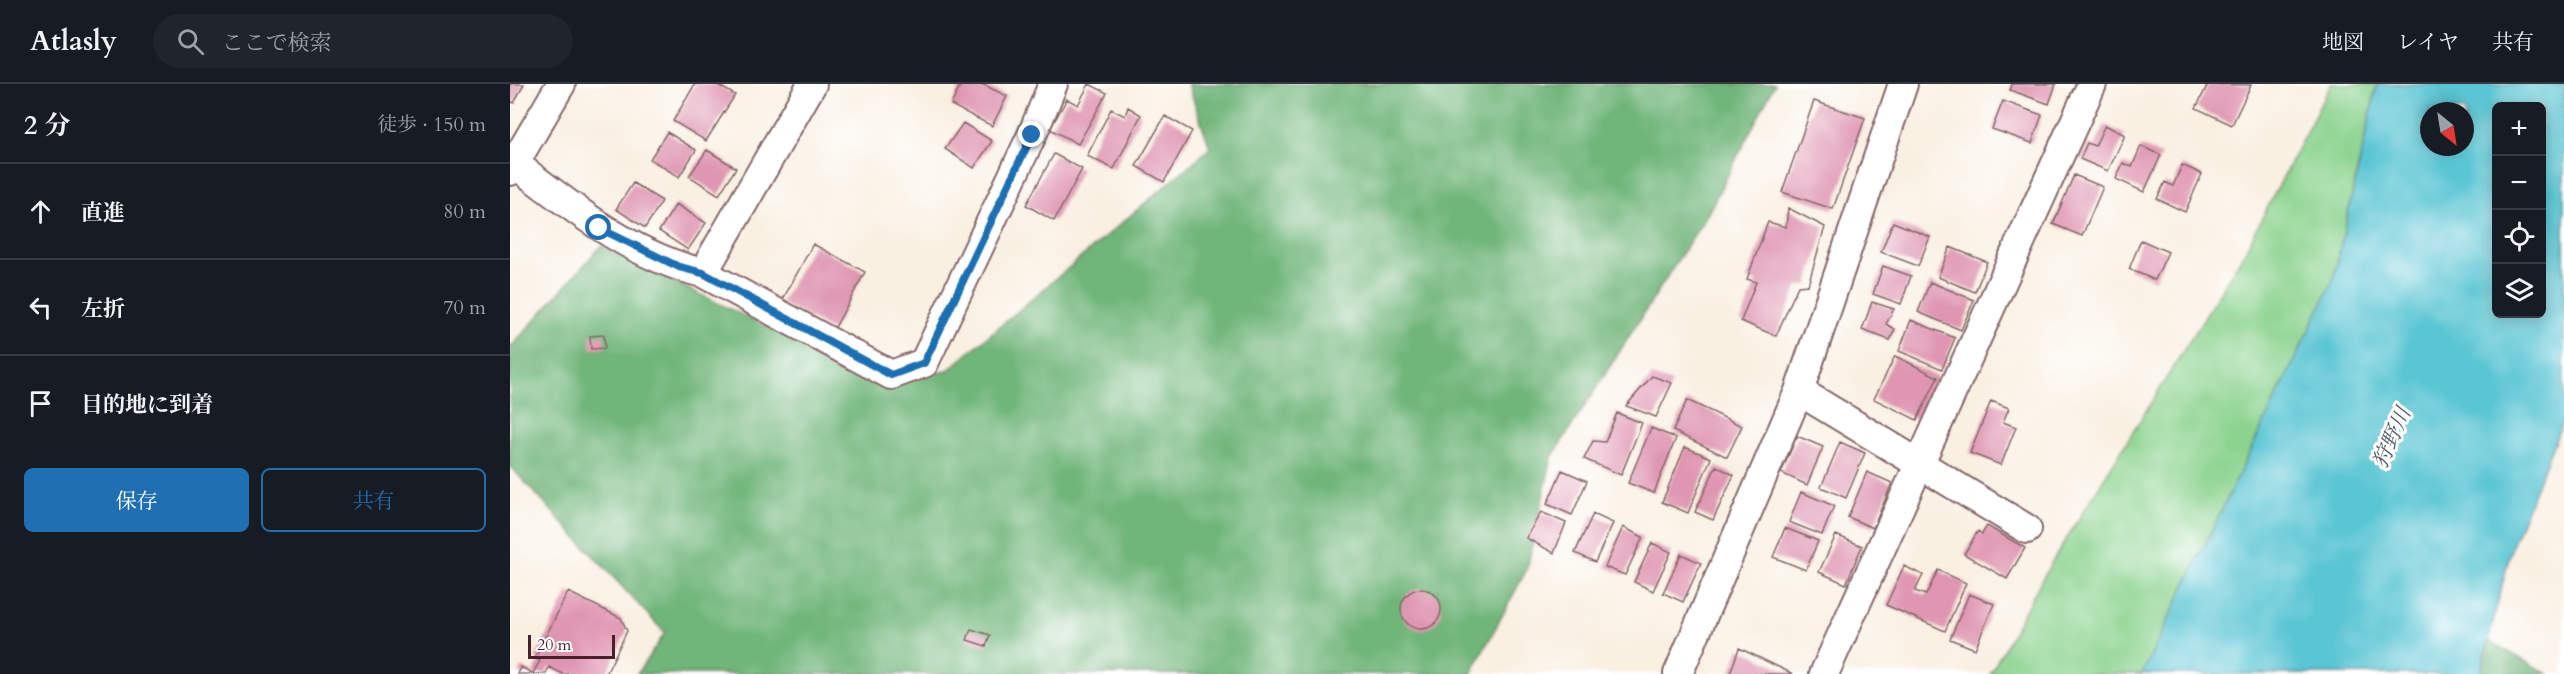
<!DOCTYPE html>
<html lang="ja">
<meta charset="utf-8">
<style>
:root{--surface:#171b24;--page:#20242c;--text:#f1f3f6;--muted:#9ea1a6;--line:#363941;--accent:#1f6fb2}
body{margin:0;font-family:Cardo,"Noto Serif JP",serif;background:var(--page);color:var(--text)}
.controls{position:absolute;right:18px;top:18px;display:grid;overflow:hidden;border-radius:9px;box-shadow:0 3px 15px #0003}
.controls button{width:54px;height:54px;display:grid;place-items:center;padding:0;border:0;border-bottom:2px solid var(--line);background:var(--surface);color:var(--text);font:30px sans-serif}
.compass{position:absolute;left:1910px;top:18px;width:54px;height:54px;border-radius:50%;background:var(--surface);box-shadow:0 3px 15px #0003;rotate:150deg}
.scale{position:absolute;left:18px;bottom:15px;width:87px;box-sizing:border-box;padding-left:6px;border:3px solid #4a1f2b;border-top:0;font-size:16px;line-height:21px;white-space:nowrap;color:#4a1f2b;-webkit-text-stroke:4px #fff;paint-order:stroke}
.stop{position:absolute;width:18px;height:18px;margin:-14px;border:4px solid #1f6fb2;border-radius:50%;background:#fff}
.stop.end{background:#1f6fb2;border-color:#fff;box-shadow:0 2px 6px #0008}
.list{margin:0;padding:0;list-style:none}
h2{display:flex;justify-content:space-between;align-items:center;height:78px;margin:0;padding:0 24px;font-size:26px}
h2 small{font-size:20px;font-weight:400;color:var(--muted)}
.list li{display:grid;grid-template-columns:39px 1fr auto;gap:18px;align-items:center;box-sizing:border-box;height:96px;padding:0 24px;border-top:2px solid var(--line)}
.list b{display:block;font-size:22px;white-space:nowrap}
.list em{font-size:20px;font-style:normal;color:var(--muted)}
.actions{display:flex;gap:12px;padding:18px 24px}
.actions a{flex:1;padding:14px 0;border:2px solid var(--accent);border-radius:9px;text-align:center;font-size:21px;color:var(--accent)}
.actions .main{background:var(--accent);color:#fff}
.icon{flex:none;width:33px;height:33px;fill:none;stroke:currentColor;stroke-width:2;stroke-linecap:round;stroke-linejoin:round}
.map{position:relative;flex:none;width:2054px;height:590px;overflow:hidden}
header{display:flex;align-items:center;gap:36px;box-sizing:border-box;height:84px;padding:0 30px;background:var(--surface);border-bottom:2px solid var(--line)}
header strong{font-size:28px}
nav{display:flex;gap:33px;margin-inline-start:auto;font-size:21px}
.search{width:420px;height:54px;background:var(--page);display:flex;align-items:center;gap:15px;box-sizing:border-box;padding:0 21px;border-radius:33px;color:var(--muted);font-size:22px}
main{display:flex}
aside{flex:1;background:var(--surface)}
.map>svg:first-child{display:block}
.green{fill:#8bd38e;stroke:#6a795c;stroke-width:1.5}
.forest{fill:#70b579;stroke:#5d6a52;stroke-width:1.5}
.water{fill:#5ac5d3;stroke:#52727f;stroke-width:1.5;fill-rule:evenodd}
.building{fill:#df96b1}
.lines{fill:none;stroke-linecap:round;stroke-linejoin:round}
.street-casing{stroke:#87686b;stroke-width:32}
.street{stroke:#fff;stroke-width:28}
.route{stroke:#1f6fb2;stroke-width:8}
.labels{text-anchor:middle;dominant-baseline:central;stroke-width:6;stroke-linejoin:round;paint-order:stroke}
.water-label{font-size:21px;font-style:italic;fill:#505966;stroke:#fff}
</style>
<header>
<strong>Atlasly</strong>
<div class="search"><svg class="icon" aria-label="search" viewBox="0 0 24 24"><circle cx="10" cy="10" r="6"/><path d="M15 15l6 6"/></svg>ここで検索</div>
<nav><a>地図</a><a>レイヤ</a><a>共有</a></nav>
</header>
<main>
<aside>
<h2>2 分<small>徒歩 · 150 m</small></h2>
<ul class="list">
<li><svg class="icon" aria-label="ahead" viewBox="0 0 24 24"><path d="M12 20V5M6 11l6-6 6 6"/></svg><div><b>直進</b></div><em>80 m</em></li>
<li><svg class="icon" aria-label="left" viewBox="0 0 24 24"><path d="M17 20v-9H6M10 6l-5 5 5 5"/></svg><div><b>左折</b></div><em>70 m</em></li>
<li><svg class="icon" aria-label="arrive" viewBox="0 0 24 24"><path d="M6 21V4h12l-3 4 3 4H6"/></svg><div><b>目的地に到着</b></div></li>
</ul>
<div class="actions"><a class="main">保存</a><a>共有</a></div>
</aside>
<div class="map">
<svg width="2054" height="590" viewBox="0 0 2054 590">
<rect width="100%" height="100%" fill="#fff"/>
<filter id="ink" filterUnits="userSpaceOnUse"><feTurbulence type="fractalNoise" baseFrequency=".0167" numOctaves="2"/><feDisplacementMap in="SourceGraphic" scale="12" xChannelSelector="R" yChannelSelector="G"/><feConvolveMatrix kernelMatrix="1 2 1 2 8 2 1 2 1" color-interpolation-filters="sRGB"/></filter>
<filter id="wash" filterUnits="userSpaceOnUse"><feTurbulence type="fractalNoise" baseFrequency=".008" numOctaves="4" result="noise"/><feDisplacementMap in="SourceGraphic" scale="24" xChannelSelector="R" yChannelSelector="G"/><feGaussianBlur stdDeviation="1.35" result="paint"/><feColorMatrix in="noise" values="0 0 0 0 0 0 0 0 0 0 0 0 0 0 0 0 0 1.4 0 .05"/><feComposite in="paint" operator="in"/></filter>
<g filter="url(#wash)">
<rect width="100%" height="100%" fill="#f9f0e2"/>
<path class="green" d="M1821,0H1867L1823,197L1632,590H1480L1539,483L1733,171Z"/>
<path class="forest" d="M678,0H1265L1198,129L1042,373L1017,485L961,590H127L155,549L0,382V264L91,162L374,300L437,287L700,64Z
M1979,557L2038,590H1970Z"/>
<path class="water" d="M1867,0H2054V334L2002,462L1970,590H1632L1823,197ZM1986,22H2032V230H1986ZM1919,27H1955V63H1919Z"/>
<g id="blocks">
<path class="building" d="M0,0H14L4,19L0,17Z
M185,0H206L225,11L196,57L163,37Z
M451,0H472L497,12L482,42L441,21Z
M579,0L597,9L568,60L540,45L557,15L568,21Z
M1502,0H1546L1539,20L1500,6Z
M1698,0L1741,1L1722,41L1686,24Z
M1304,17L1355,34L1323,125L1272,108Z
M1493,17L1532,31L1522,59L1482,45Z
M618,23L631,31L604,85L577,72L601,25L615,32Z
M655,32L682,47L654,98L626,82Z
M453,39L482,57L464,84L435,65Z
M1595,41L1615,51L1598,87L1570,75L1577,59L1585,62Z
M157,48L186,66L169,93L140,75Z
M1631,62L1651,71L1634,108L1606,95L1613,79L1622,83Z
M197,66L226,84L209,111L179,92Z
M544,70L572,85L544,137L516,121Z
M1672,81L1692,90L1675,128L1647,115L1655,98L1663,102Z
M1564,91L1593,103L1572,152L1543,140Z
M123,99L152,117L135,144L106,125Z
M166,120L196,139L178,166L149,147Z
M1278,124L1315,143L1298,201L1288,202L1266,252L1231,237L1246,198L1237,195L1258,138L1276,143Z
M1383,138L1420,153L1408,182L1371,168Z
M1631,156L1658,168L1645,196L1619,185Z
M303,160L355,188L323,247L271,219Z
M1440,163L1477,178L1465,208L1428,193Z
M1373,182L1401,192L1391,220L1363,210Z
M1420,198L1464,216L1451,246L1408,228Z
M1362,218L1384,225L1376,240L1385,245L1380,256L1352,246Z
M1401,236L1445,254L1432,285L1389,267Z
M94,251L95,264L81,265L80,252Z
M1385,272L1428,293L1407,336L1364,315Z
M1142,292L1162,299L1146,333L1116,322Z
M1177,316L1232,342L1217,373L1163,347Z
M1481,317L1499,324L1493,338L1506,343L1491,381L1460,369Z
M1107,329L1132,339L1111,391L1074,375L1083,357L1095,358Z
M1141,344L1166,354L1144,409L1118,399Z
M1287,352L1313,363L1297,401L1271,389Z
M1330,358L1355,369L1336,414L1311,403Z
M1175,363L1201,374L1178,429L1152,418Z
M1206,382L1224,391L1203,436L1185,428Z
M1052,386L1077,397L1062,431L1037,420Z
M1357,388L1382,399L1363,444L1338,433Z
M1291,408L1324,422L1312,451L1279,438Z
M1031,428L1056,439L1044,469L1016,454Z
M1083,430L1103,439L1085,478L1065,469Z
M1477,442L1515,464L1497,495L1454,470L1468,447L1472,450Z
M1113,443L1133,453L1115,491L1095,483Z
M1275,444L1308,457L1296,486L1263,473Z
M1326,451L1352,462L1336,500L1309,488Z
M1142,459L1161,468L1143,507L1124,498Z
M1171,470L1191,479L1173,518L1153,509Z
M1394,482L1413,491L1405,507L1416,511L1428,486L1456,499L1435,547L1376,521Z
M891 525a20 20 0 1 1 40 0a20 20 0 1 1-40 0Z
M58,508L111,534L117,547L96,590H53L39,583L36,590H8L11,583L23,589L30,577L25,574Z
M1459,510L1484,520L1465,565L1440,555Z
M461,545L480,551L476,562L457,556Z
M1229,564L1283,590H1220Z"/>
</g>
</g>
<g filter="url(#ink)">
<use href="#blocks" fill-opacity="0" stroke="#87686b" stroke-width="1.5"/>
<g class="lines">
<defs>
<path id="street" d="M5,80C63,124 121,172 193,189L381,291L414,279L522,51L543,0
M0,87L51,0
M193,189L302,0
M1289,307L1517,445
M1168,590L1289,307L1393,0
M1314,590L1582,0"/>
</defs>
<use href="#street" class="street-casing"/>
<use href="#street" class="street"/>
</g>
</g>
<g class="lines" filter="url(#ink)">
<path class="route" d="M89,144L169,183L193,189L381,291L414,279L522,51"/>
</g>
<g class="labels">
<g class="water-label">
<text transform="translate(1882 354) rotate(-66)">狩野川</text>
</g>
</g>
</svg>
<div class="controls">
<button>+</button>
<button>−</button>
<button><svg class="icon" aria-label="locate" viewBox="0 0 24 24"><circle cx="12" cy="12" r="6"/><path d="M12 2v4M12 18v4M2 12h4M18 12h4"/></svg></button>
<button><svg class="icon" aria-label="layers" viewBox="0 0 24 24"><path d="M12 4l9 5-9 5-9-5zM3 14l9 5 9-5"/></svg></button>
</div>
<svg class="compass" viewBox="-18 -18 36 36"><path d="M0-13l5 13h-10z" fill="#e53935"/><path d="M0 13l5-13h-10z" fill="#9ea1a6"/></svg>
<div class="scale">20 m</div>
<div class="stop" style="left:89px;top:144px"></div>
<div class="stop end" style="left:522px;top:51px"></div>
</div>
</main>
